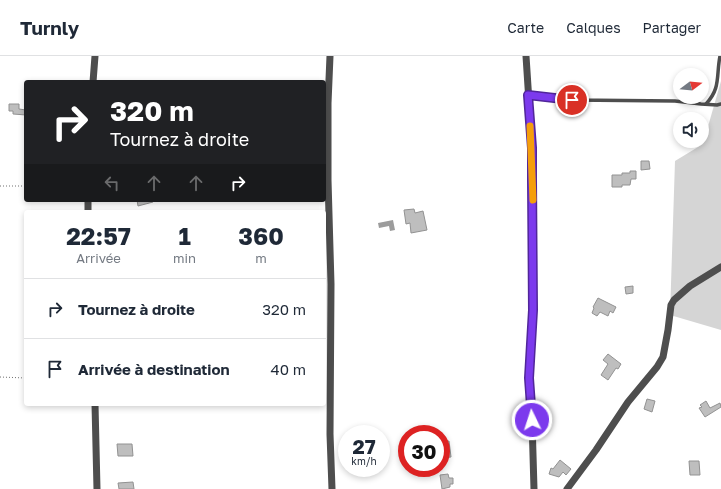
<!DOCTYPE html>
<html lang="fr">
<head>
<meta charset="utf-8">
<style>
	:root { --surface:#fff; --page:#f2f2f3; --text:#1f2937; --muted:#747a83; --line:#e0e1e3 }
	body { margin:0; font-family:"Golos Text",sans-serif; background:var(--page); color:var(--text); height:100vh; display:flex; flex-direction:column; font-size:15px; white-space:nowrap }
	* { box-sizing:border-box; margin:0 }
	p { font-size:13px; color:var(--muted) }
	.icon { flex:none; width:22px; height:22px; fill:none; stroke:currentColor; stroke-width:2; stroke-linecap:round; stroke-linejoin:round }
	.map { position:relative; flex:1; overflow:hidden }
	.drawer { position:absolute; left:24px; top:154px; width:302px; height:196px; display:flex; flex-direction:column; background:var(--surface); border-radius:4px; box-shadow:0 2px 6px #0003 }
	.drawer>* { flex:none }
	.hud { position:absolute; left:24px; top:24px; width:302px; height:122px; border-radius:4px; box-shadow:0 2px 6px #0003; background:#202124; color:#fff; overflow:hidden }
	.needle { width:26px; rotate:74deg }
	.tools { position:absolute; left:673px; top:12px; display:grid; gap:8px }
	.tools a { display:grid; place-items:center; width:36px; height:36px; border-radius:50%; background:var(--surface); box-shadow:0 2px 6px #0003; font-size:20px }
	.speed { position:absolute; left:338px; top:369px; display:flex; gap:8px; font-size:20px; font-weight:700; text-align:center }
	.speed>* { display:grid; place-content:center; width:52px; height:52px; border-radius:50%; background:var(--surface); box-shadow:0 2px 6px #0003; line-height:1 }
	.speed small { font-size:10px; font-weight:400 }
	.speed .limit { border:6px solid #d22; background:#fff; color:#111 }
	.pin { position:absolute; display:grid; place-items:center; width:34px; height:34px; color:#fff; margin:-17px; border:2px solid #fff; border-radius:50%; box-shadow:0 1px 4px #0007 }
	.me { position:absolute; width:44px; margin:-22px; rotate:356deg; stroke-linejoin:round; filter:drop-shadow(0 0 3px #0008) }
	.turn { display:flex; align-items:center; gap:14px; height:84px; padding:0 20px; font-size:18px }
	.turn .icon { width:52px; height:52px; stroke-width:2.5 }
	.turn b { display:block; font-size:28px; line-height:34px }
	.lanes { display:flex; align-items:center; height:38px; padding:0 20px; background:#0003; justify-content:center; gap:20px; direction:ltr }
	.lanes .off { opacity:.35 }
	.eta { display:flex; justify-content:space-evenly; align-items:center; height:68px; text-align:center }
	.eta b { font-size:24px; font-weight:700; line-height:28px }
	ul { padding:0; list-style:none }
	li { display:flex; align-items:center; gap:12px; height:60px; padding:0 20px; border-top:1px solid var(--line) }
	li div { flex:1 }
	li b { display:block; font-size:15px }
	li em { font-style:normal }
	header { display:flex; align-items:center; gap:24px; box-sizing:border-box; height:56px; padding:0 20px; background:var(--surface); border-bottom:1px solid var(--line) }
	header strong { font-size:19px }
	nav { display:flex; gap:22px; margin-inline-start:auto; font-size:14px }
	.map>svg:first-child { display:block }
	.green { fill:#d5d5d5 }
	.water { fill:#9c9c9c }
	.building { fill:#bebebe; stroke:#929292 }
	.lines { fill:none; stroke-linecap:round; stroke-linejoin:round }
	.path { stroke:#707070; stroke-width:1; stroke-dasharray:1 2; stroke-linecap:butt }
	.service { stroke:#4e4e4e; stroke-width:3.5 }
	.minor { stroke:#4e4e4e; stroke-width:7 }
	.route-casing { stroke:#51269a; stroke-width:10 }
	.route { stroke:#7c3aed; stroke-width:7 }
	.slow { stroke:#f59e0b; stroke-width:7 }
</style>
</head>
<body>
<header>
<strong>Turnly</strong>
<nav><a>Carte</a><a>Calques</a><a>Partager</a></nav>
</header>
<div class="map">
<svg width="721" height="433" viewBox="0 0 721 433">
	<rect width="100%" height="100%" fill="#fff"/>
	<path class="green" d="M 721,25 L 721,274 L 670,259 L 675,105 L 703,88 Z"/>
	<path class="water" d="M 393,164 L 395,174 L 390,175 L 389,170 L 379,172 L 378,167 Z"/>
	<g class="building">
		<path d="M 9,48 L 19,48 L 19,53 L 26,54 L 26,59 L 13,58 L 13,55 L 9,55 Z"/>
		<path d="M 641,105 L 649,105 L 650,113 L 641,114 Z"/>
		<path d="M 630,115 L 636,115 L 636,123 L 631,123 L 630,129 L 622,129 L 622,131 L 612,131 L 612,119 L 622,119 L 622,117 L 630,117 Z"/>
		<path d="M 137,144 L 153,144 L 153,146 L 138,150 Z"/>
		<path d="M 414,153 L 415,157 L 423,155 L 427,174 L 411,177 L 410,167 L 406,168 L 404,154 Z"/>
		<path d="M 633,230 L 633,237 L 626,238 L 625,231 Z"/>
		<path d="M 598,242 L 616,251 L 613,257 L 610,255 L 608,260 L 600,256 L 597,260 L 592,257 L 594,252 L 593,251 Z"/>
		<path d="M 608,298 L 621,308 L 618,313 L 616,312 L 608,324 L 601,319 L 608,308 L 603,304 Z"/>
		<path d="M 647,343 L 655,345 L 652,356 L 644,353 Z"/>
		<path d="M 706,345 L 710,352 L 720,347 L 721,351 L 705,361 L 699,352 L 702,351 L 700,349 Z"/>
		<path d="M 449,385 L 451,401 L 441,402 L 441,386 Z"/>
		<path d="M 117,388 L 132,388 L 133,400 L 118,400 Z"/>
		<path d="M 560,404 L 571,413 L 566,419 L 563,416 L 559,421 L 549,418 L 551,412 L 553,413 Z"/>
		<path d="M 689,405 L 699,405 L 700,419 L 690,419 Z"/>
		<path d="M 448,418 L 449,422 L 453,422 L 453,428 L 450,428 L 450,431 L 442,433 L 440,419 Z"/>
		<path d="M 133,426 L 134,433 L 119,433 L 118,427 Z"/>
	</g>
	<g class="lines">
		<g class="path">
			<path d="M 0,130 L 26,130"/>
			<path d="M 0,321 L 26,322"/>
		</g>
		<g class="service">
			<path d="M 528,39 L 572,44 L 675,45 L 701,48 L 717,49 L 721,48"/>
			<path d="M 706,48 C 721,32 716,20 720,0"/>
		</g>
		<g class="minor">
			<path d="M 330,0 L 328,47 L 328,124 L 331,228 L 330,378 L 332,433"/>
			<path d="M 526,0 L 532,92 L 533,254 L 529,322 L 532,364 L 534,433"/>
			<path d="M 93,26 L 95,0"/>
			<path d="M 88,156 L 88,144"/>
			<path d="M 95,348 L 97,433"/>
			<path d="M 567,433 L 596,394 L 628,346 L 657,311 L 663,301 L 668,274 L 671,249 L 674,244 L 690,230 L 721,211"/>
		</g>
	</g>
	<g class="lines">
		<defs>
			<path id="route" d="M 532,364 L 529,322 L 533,254 L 532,123 L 532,92 L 528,39 L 572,44"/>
		</defs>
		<use href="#route" class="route-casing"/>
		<use href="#route" class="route"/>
		<path class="slow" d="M 530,70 L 533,144"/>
	</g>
</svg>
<div class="tools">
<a><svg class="needle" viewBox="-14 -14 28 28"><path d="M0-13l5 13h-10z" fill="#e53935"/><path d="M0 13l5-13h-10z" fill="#747a83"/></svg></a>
<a><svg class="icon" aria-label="sound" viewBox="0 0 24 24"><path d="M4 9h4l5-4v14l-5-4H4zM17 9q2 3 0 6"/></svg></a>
</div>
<div class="speed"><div>27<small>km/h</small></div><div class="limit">30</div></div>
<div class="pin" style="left:572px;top:44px;background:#d93025"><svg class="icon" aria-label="arrive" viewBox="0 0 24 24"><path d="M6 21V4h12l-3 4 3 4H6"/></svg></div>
<svg class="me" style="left:532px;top:364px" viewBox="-20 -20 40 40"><circle r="17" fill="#7c3aed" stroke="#fff" stroke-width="3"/><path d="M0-11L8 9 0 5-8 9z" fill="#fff"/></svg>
<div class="hud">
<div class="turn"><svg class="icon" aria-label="right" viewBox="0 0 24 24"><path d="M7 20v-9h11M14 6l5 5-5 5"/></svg><div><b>320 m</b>Tournez à droite</div></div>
<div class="lanes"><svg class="icon off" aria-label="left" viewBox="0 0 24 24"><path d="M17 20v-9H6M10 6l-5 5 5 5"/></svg><svg class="icon off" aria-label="ahead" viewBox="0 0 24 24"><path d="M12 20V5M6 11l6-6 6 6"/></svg><svg class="icon off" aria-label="ahead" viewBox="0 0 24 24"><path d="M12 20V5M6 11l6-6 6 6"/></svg><svg class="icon" aria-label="right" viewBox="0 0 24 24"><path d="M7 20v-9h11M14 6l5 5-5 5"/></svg></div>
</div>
<section class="drawer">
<div class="eta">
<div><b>22:57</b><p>Arrivée</p></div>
<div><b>1</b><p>min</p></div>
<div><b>360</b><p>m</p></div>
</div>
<ul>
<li><svg class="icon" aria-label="right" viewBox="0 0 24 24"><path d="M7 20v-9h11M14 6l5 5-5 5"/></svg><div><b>Tournez à droite</b></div><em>320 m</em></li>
<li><svg class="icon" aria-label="arrive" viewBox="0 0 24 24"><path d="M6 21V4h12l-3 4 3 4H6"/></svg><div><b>Arrivée à destination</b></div><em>40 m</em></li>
</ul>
</section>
</div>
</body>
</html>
